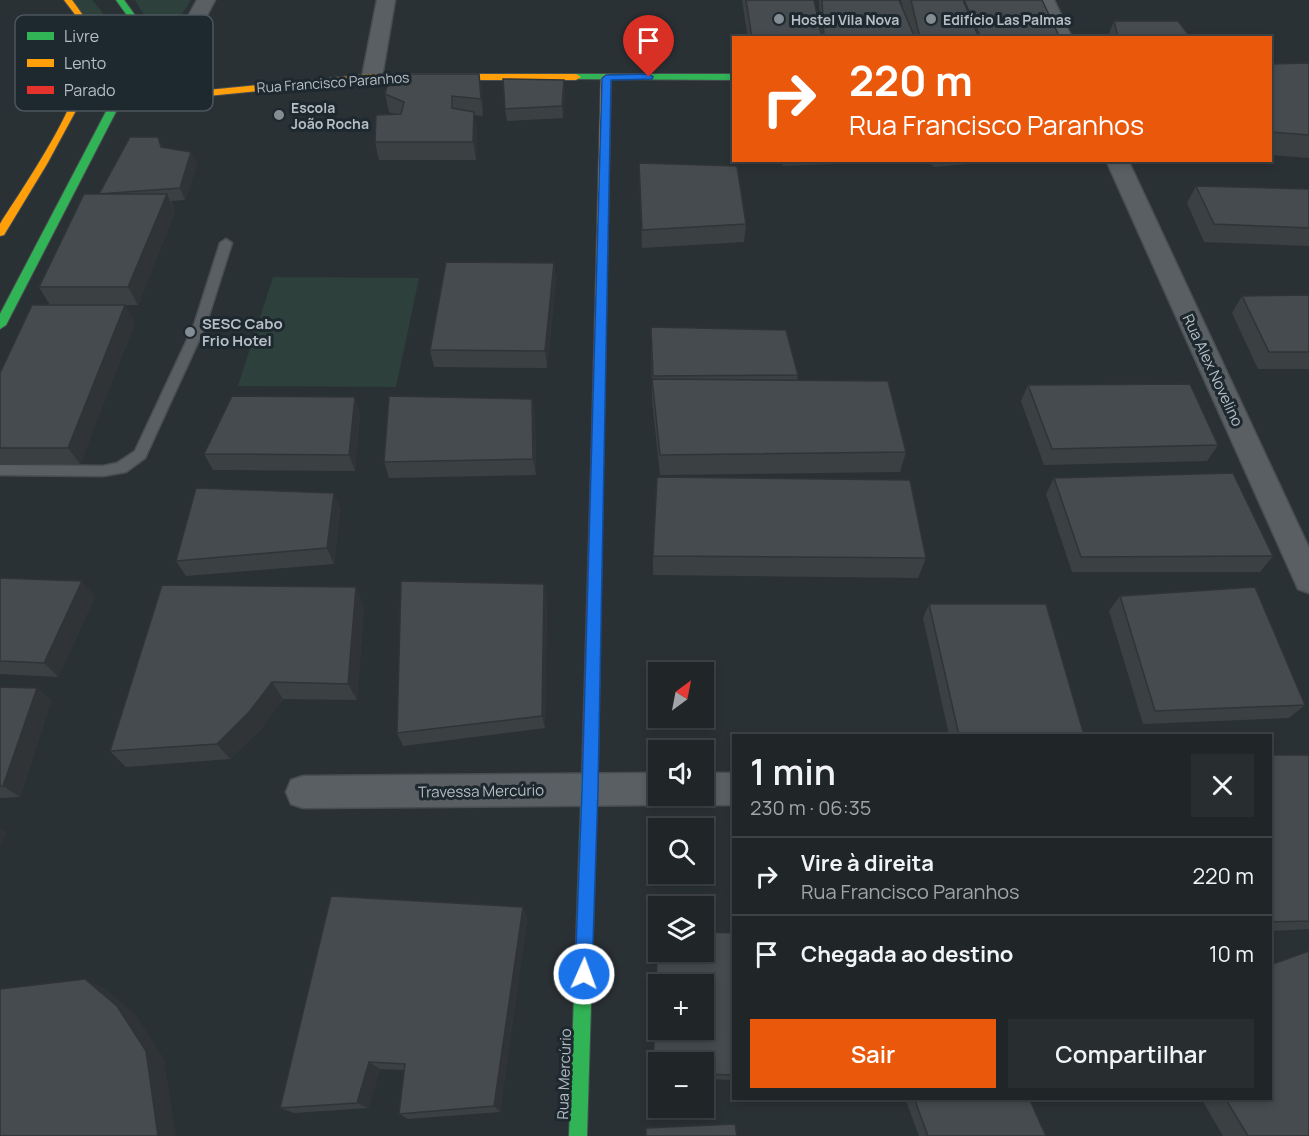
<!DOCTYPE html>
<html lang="pt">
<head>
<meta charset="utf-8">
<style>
	:root { --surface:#202528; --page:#282d30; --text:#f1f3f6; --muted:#a2a5a8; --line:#3d4245; --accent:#ea580c }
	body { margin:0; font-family:Manrope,sans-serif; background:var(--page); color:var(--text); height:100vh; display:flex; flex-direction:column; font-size:22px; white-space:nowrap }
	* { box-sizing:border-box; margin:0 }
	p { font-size:20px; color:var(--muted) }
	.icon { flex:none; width:33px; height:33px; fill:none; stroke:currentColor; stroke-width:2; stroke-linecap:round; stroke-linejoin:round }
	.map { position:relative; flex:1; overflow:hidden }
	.side { position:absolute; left:732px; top:734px; width:540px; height:366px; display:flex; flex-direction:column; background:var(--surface); border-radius:0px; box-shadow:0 3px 9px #0003,0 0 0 2px var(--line) }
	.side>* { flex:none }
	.hud { position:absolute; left:732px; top:36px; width:540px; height:126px; border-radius:0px; box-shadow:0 3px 9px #0003,0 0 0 2px var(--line); background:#ea580c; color:#fff; overflow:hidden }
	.needle { width:39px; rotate:32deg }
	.buttons { position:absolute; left:648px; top:662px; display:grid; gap:12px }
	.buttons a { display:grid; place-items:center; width:66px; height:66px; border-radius:0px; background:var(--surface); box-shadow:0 3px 9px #0003,0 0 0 2px var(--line); font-size:30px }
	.pin { position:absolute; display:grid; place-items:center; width:51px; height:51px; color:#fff; margin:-62px -26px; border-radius:50% 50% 50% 0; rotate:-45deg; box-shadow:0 0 6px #0007 }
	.pin .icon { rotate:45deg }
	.me { position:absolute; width:66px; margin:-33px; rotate:2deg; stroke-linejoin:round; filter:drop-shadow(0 0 4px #0008) }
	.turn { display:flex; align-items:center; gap:21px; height:126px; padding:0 18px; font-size:27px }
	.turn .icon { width:78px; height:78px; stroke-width:2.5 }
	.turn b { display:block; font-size:42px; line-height:51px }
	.round { display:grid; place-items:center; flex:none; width:63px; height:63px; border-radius:0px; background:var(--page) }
	.overview { display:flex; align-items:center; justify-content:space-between; height:102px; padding:0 18px }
	h1 { font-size:36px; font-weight:600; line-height:45px }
	.cta { display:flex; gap:12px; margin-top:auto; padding:12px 18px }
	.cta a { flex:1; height:69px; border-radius:0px; background:var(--accent); color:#fff; font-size:24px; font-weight:600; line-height:69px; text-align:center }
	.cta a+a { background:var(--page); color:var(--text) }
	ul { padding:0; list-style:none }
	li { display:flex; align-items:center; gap:18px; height:78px; padding:0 18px; border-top:2px solid var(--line) }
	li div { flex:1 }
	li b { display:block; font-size:22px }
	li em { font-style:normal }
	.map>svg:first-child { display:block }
	.green { fill:#2d403c }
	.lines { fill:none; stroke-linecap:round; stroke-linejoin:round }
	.lane-casing { stroke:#484d50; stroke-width:3 }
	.street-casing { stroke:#484d50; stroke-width:3 }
	.fast-casing { stroke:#484d50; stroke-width:2 }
	.slow-casing { stroke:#484d50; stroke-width:2 }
	.jam-casing { stroke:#484d50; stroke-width:2 }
	.lane { fill:#5a5f63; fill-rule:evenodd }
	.street { fill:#5a5f63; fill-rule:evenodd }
	.fast { fill:#30b455; fill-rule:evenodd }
	.slow { fill:#ff9f0a; fill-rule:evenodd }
	.jam { fill:#e5322d; fill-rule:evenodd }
	.wall { fill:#3b4043 }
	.shaded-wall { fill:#303437 }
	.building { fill:#454b4e; stroke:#303437; stroke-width:1.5; fill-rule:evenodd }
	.route { fill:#1a73e8; stroke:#114b97; stroke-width:1.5 }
	.poi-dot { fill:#848d93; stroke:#1e282f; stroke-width:2 }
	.labels { text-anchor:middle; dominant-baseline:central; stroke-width:6; stroke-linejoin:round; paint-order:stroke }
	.far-poi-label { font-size:14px; font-weight:bold; fill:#b5bec5; stroke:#1e282f; text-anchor:start }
	.far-street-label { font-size:14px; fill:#b5bec5; stroke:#1e282f }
	.poi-label { font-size:15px; font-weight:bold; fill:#b5bec5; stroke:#1e282f; text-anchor:start }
	.street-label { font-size:15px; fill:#b5bec5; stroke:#1e282f }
	.key { fill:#1e282f; stroke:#4b555c; stroke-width:1.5 }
	.key-label { font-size:16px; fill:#b5bec5 }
</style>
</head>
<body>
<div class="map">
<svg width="1309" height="1136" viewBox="0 0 1309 1136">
	<rect width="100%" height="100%" fill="#2a3135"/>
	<g class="green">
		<path d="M 72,0 L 92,0 L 103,13 L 113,44 L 105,73 L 92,81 Z"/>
		<path d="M 135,0 L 191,0 L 151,62 L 144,47 L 144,15 Z"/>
		<path d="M 273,277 L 419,278 L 396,387 L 238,386 Z"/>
	</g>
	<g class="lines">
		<defs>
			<path id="lane" d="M 226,239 L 232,243 L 206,325 L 145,458 L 126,472 L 103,476 L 0,475 L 0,465 L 103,466 L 117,463 L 135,451 L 194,325 L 220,243 Z"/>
			<g id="street">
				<path d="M 197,0 L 215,0 L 164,98 L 161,102 L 154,104 L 147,102 L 144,98 Z"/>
				<path d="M 377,0 L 395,0 L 382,77 L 379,81 L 365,81 L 362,77 Z"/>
				<path d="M 1036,0 L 1054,0 L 1072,38 L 1052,38 Z"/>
				<path d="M 1106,160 L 1128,160 L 1309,548 L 1309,593 L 1298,589 L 1294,580 Z"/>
				<path d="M 658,773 L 658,795 L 673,795 L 670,801 L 658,805 L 303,808 L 291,804 L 286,792 L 291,780 L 303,776 Z"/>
				<path d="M 704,773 L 734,773 L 734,805 L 704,805 L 692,801 L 689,795 L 704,795 Z"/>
			</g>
			<g id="fast">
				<path d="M 116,0 L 124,0 L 137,18 L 138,41 L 121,102 L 6,325 L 0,329 L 0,314 L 111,102 L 130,41 L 129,18 Z"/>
				<path d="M 576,74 L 734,74 L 734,80 L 573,79 L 571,77 Z"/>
				<path d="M 590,764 L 595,766 L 598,771 L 587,1136 L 569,1136 L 582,771 L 585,766 Z"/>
			</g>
			<g id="slow">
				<path d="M 64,0 L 72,0 C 103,41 100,53 81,99 L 116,99 L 372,74 L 576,74 L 581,77 L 576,80 L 372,80 L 116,105 L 79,105 L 47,164 L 4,235 L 0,236 L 0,224 C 27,181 95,86 86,35 C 83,22 71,10 64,0 Z"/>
				<path d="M 606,74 L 611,77 L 604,428 L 598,433 L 592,428 L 601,77 Z"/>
			</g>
			<path id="jam" d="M 598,423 L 604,428 L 598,771 L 595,776 L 590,778 L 585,776 L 582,771 L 592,428 Z"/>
		</defs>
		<use href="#lane" class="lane-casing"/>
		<use href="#street" class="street-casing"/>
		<use href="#fast" class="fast-casing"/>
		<use href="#slow" class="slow-casing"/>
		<use href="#jam" class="jam-casing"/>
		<use href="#lane" class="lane"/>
		<use href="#street" class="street"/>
		<use href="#fast" class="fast"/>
		<use href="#slow" class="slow"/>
		<use href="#jam" class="jam"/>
	</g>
	<g class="wall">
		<path d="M 742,0 L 814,0 L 820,26 L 819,0 L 899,0 L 904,11 L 901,0 L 1042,0 L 1060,38 L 748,38 Z"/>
		<path d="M 1114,21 L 1191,38 L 1110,38 L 1109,33 Z"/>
		<path d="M 1309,63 L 1309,158 L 1270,155 L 1270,64 Z"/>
		<path d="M 479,74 L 482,92 L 483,116 L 474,115 L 477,130 L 476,160 L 379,160 L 375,142 L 394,114 L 389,112 L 385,94 Z"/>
		<path d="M 564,80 L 565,92 L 563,118 L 507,121 L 505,109 Z"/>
		<path d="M 158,137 L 162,147 L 197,164 L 185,200 L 171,201 L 175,212 L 138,305 L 50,305 L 39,287 L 99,194 Z"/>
		<path d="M 782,160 L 886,160 L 885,162 L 783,166 Z"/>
		<path d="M 926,160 L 992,160 L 991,162 L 934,167 Z"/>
		<path d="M 639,163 L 746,224 L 744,242 L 642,248 Z"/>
		<path d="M 1196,186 L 1309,189 L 1309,246 L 1204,242 L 1187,203 Z"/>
		<path d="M 554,263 L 556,280 L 547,368 L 434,367 L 430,350 Z"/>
		<path d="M 1309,295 L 1309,369 L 1258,369 L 1232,313 L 1242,296 Z"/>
		<path d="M 135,322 L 80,464 L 0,465 L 0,373 Z"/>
		<path d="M 651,327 L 798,375 L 797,380 L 906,452 L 900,472 L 660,475 L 652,400 Z"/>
		<path d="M 1028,385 L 1218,445 L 1207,461 L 1044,465 L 1021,401 Z"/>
		<path d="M 532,399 L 535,416 L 536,475 L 389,478 L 384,462 Z"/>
		<path d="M 360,414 L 355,471 L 213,470 L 204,454 Z"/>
		<path d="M 1054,478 L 1273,556 L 1260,572 L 1072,572 L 1046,494 Z"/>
		<path d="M 340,508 L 334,564 L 186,576 L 176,561 Z"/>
		<path d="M 653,556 L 926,558 L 918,578 L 653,575 Z"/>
		<path d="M 0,578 L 95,596 L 58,677 L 0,674 Z"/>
		<path d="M 1120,596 L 1305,705 L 1289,718 L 1143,724 L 1109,611 Z"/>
		<path d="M 547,599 L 545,728 L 403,746 L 397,733 Z"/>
		<path d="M 929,604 L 1084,735 L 949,735 L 923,618 Z"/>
		<path d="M 364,606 L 357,700 L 283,699 L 262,728 L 230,759 L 126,767 L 110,751 Z"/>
		<path d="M 0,687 L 37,688 L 51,701 L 20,797 L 0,798 Z"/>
		<path d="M 1270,755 L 1309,755 L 1309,929 L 1270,931 Z"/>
		<path d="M 523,907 L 527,919 L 500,1112 L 408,1119 L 399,1114 L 405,1070 L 380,1069 L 368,1108 L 294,1113 L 280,1108 Z"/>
		<path d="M 658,930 L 734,933 L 734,1080 L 704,1079 L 704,1062 L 658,1062 L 658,1077 L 653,1077 Z"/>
		<path d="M 905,1098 L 1029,1098 L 1046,1136 L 919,1136 Z"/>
		<path d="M 1201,1098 L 1270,1098 L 1309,1136 L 1223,1136 Z"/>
	</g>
	<g class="shaded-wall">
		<path d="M 479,74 L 482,92 L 483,116 L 481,99 Z"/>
		<path d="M 564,80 L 565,92 L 563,118 L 562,106 Z"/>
		<path d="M 474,112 L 477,130 L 476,160 L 473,142 Z"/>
		<path d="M 191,152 L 197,164 L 185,200 L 180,188 Z"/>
		<path d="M 167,194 L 175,212 L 138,305 L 128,287 Z"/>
		<path d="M 554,263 L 556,280 L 547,368 L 545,351 Z"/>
		<path d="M 125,305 L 135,322 L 80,464 L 68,448 Z"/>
		<path d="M 355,397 L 360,414 L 355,471 L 349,455 Z"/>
		<path d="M 532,399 L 535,416 L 536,475 L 533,459 Z"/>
		<path d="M 334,493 L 340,508 L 334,564 L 327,548 Z"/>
		<path d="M 82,581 L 95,596 L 58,677 L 44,663 Z"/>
		<path d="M 544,584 L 547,599 L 545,728 L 542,716 Z"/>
		<path d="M 356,587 L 364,606 L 357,700 L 348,684 Z"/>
		<path d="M 272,682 L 283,699 L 262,728 L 230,759 L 217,744 Z"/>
		<path d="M 37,688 L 51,701 L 20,797 L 3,786 Z"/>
		<path d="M 0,828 L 7,833 L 0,845 Z"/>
		<path d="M 523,907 L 527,919 L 500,1112 L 494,1106 Z"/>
		<path d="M 85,979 L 105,989 L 136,1015 L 164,1059 L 176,1136 L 158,1136 Z"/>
		<path d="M 369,1062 L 380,1069 L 368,1108 L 357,1103 Z"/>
	</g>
	<g class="building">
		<path d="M 746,0 L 814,0 L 822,38 L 752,38 Z"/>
		<path d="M 822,0 L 899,0 L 915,38 L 824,38 Z"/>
		<path d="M 911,0 L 963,0 L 979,38 L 920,38 Z"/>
		<path d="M 964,0 L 1042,0 L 1060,38 L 981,38 Z"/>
		<path d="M 1114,21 L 1178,21 L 1191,38 L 1118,38 Z"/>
		<path d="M 1309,63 L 1309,135 L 1270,132 L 1270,64 Z"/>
		<path d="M 390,74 L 479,74 L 481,99 L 452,96 L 452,108 L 474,112 L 473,142 L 375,142 L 376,115 L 401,114 L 404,102 L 385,94 Z"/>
		<path d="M 503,79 L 564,80 L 562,106 L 505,109 Z"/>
		<path d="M 130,137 L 158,137 L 161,147 L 191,152 L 180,188 L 99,194 Z"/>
		<path d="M 639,163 L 737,166 L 746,224 L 642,230 Z"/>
		<path d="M 1196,186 L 1309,189 L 1309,228 L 1214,224 Z"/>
		<path d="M 84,194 L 167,194 L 128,287 L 39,287 Z"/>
		<path d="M 446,262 L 554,263 L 545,351 L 430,350 Z"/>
		<path d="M 1309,295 L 1309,352 L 1269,352 L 1242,296 Z"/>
		<path d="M 32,305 L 125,305 L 68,448 L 0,448 L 0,373 Z"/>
		<path d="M 651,327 L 786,330 L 798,375 L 653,376 Z"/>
		<path d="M 652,379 L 888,381 L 906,452 L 660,455 Z"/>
		<path d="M 1190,384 L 1218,445 L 1052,449 L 1028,385 Z"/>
		<path d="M 232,396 L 355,397 L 349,455 L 204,454 Z"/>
		<path d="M 389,396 L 532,399 L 533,459 L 384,462 Z"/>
		<path d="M 1233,473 L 1273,556 L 1081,557 L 1054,478 Z"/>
		<path d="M 657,477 L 910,480 L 926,558 L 653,556 Z"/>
		<path d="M 196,488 L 334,493 L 327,548 L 176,561 Z"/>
		<path d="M 0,578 L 82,581 L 44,663 L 0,661 Z"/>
		<path d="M 401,581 L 544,584 L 542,716 L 397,733 Z"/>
		<path d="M 162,585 L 356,587 L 348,684 L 272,682 L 250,711 L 217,744 L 110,751 Z"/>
		<path d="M 1255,587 L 1305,705 L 1155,711 L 1120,596 Z"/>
		<path d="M 929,604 L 1046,604 L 1084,735 L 959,735 Z"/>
		<path d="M 0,687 L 37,688 L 3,786 L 0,786 Z"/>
		<path d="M 1270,755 L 1309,755 L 1309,921 L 1270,922 Z"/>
		<path d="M 331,896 L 523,907 L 494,1106 L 399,1114 L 405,1064 L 369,1062 L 357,1103 L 280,1108 Z"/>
		<path d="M 658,930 L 658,951 L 704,951 L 704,932 L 734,933 L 734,1075 L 704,1074 L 704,1062 L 658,1062 L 658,1072 L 653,1072 ZM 658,984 L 704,984 L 704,1029 L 658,1029 Z"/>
		<path d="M 1309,951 L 1309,1136 L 1248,1136 L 1225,1098 L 1270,1098 L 1270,965 Z"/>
		<path d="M 85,979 L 117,1006 L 146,1051 L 158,1136 L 0,1136 L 0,989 Z"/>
		<path d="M 914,1098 L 1029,1098 L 1046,1136 L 928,1136 Z"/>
		<path d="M 735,1124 L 737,1136 L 646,1136 L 646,1128 Z"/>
	</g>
	<path class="route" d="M 649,74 L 653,77 L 652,79 L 611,80 L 598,790 L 592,974 L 590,981 L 584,983 L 578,981 L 575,974 L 582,790 L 602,78 L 606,75 Z"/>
	<g class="poi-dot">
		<circle cx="779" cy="19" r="6"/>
		<circle cx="931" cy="19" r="6"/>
		<circle cx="279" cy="115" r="6"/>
		<circle cx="190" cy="332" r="6"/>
	</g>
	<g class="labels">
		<g class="far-poi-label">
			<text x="791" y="19">Hostel Vila Nova</text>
			<text x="943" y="19">Edifício Las Palmas</text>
			<text x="291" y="107">Escola<tspan x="291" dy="16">João Rocha</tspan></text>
		</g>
		<g class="far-street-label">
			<text transform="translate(333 82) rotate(-4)">Rua Francisco Paranhos</text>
		</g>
		<g class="poi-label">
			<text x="202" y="323">SESC Cabo<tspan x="202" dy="17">Frio Hotel</tspan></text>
		</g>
		<g class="street-label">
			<text transform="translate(1213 370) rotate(65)">Rua Alex Novelino</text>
			<text transform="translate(481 791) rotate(-1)">Travessa Mercúrio</text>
			<text transform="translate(564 1074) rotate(-88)">Rua Mercúrio</text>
		</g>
	</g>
	<rect x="15" y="15" width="198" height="96" rx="9" class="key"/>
	<rect x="27" y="32" width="27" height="8" fill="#30b455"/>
	<rect x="27" y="59" width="27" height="8" fill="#ff9f0a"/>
	<rect x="27" y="86" width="27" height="8" fill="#e5322d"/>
	<g class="key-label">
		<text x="64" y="42">Livre</text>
		<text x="64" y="69">Lento</text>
		<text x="64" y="96">Parado</text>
	</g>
</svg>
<div class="buttons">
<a><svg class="needle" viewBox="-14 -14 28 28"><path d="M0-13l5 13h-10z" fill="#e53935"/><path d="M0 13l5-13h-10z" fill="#a2a5a8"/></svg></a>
<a><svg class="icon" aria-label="sound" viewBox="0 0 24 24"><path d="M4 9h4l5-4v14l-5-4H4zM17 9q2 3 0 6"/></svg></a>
<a><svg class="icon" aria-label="search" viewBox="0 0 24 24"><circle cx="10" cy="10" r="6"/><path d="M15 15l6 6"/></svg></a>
<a><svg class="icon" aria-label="layers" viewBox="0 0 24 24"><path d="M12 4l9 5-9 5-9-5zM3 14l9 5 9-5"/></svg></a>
<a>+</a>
<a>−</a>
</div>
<div class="pin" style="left:649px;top:77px;background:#d93025"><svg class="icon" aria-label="arrive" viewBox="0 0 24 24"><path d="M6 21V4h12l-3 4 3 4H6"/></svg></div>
<svg class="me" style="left:584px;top:974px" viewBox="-20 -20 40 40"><circle r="17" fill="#1a73e8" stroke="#fff" stroke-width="3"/><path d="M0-11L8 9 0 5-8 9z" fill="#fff"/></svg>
<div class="hud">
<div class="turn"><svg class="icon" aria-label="right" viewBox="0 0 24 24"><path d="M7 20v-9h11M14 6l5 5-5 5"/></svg><div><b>220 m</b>Rua Francisco Paranhos</div></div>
</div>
<section class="side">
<div class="overview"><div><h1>1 min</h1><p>230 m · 06:35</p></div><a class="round"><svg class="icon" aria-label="close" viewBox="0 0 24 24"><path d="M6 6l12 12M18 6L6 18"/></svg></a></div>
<ul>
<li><svg class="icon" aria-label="right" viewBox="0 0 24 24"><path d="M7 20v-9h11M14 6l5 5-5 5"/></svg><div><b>Vire à direita</b><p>Rua Francisco Paranhos</p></div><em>220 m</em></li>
<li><svg class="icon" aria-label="arrive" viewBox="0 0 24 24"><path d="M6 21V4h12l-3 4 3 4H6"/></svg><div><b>Chegada ao destino</b></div><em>10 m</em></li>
</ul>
<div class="cta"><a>Sair</a><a>Compartilhar</a></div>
</section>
</div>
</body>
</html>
